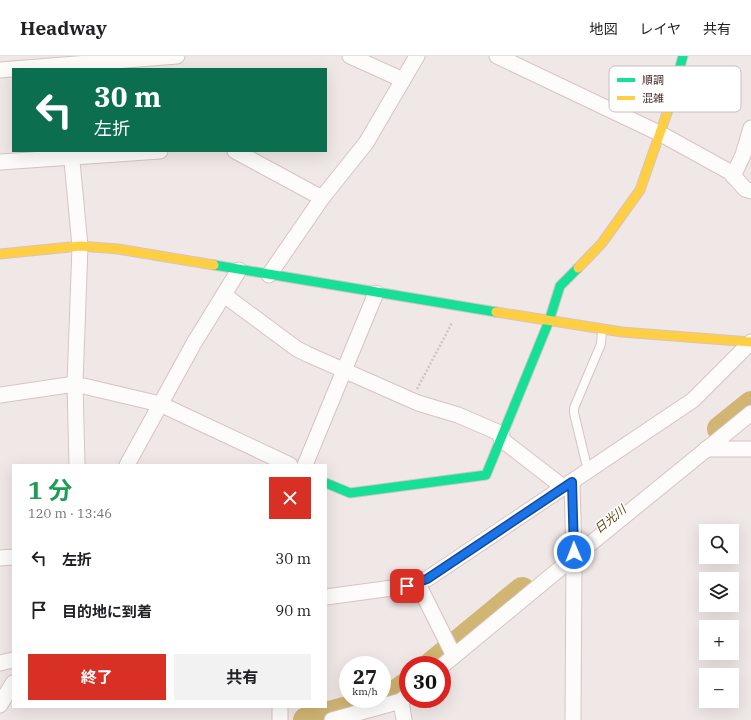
<!DOCTYPE html>
<html lang="ja">
<head>
<meta charset="utf-8">
<style>
	:root { --surface:#fff; --page:#f2f2f2; --text:#202124; --muted:#757577; --line:#e0e0e0; --accent:#d93025 }
	body { margin:0; font-family:"IBM Plex Serif","Noto Sans JP",serif; background:var(--page); color:var(--text); height:100vh; display:flex; flex-direction:column; font-size:15px; white-space:nowrap }
	* { box-sizing:border-box; margin:0 }
	p { font-size:13px; color:var(--muted) }
	.icon { flex:none; width:22px; height:22px; fill:none; stroke:currentColor; stroke-width:2; stroke-linecap:round; stroke-linejoin:round }
	.map { position:relative; flex:1; overflow:hidden }
	.side { position:absolute; left:12px; top:408px; width:315px; height:244px; display:flex; flex-direction:column; background:var(--surface); border-radius:0px; box-shadow:0 4px 16px #0002 }
	.side>* { flex:none }
	.hud { position:absolute; left:12px; top:12px; width:315px; height:84px; border-radius:0px; box-shadow:0 4px 16px #0002; background:#0b6e4f; color:#fff; overflow:hidden }
	.tools { position:absolute; left:699px; top:468px; display:grid; gap:8px }
	.tools a { display:grid; place-items:center; width:40px; height:40px; border-radius:0px; background:var(--surface); box-shadow:0 4px 16px #0002; font-size:20px }
	.speed { position:absolute; left:339px; top:600px; display:flex; gap:8px; font-size:20px; font-weight:700; text-align:center }
	.speed>* { display:grid; place-content:center; width:52px; height:52px; border-radius:50%; background:var(--surface); box-shadow:0 4px 16px #0002; line-height:1 }
	.speed small { font-size:10px; font-weight:400 }
	.speed .limit { border:6px solid #d22; background:#fff; color:#111 }
	.pin { position:absolute; display:grid; place-items:center; width:34px; height:34px; color:#fff; margin:-17px; border-radius:8px; box-shadow:0 2px 6px #0006 }
	.me { position:absolute; width:44px; margin:-22px; rotate:359deg; stroke-linejoin:round; filter:drop-shadow(0 0 3px #0008) }
	.turn { display:flex; align-items:center; gap:14px; height:84px; padding:0 16px; font-size:18px }
	.turn .icon { width:52px; height:52px; stroke-width:2.5 }
	.turn b { display:block; font-size:28px; line-height:34px }
	.round { display:grid; place-items:center; flex:none; width:42px; height:42px; border-radius:0px; background:var(--page) }
	.head { display:flex; align-items:center; justify-content:space-between; height:68px; padding:0 16px }
	h1 { font-size:24px; font-weight:700; line-height:30px; color:#1e9e55 }
	.cta { display:flex; gap:8px; margin-top:auto; padding:8px 16px }
	.cta a { flex:1; height:46px; border-radius:0px; background:var(--accent); color:#fff; font-size:16px; font-weight:700; line-height:46px; text-align:center }
	.cta a+a { background:var(--page); color:var(--text) }
	ul { padding:0; list-style:none }
	li { display:flex; align-items:center; gap:12px; height:52px; padding:0 16px }
	li div { flex:1 }
	li b { display:block; font-size:15px }
	li em { font-style:normal }
	header { display:flex; align-items:center; gap:24px; box-sizing:border-box; height:56px; padding:0 20px; background:var(--surface); border-bottom:1px solid var(--line) }
	header strong { font-size:19px }
	nav { display:flex; gap:22px; margin-inline-start:auto; font-size:14px }
	.map>svg:first-child { display:block }
	.lines { fill:none; stroke-linecap:round; stroke-linejoin:round }
	.river { stroke:#d0b573; stroke-width:26 }
	.lane-casing { stroke:#d6c4c2; stroke-width:10 }
	.street-casing { stroke:#d6c4c2; stroke-width:17 }
	.fast-casing { stroke:#d6c4c2; stroke-width:11 }
	.slow-casing { stroke:#d6c4c2; stroke-width:11 }
	.path { stroke:#cdc6c5; stroke-width:2.5; stroke-dasharray:2 2; stroke-linecap:butt }
	.lane { stroke:#fdfcfb; stroke-width:8 }
	.street { stroke:#fdfcfb; stroke-width:15 }
	.fast { stroke:#16e098; stroke-width:9 }
	.slow { stroke:#ffcf43; stroke-width:9 }
	.route-casing { stroke:#114b97; stroke-width:10 }
	.route { stroke:#1a73e8; stroke-width:7 }
	.labels { text-anchor:middle; dominant-baseline:central; stroke-width:3; stroke-linejoin:round; paint-order:stroke }
	.water-label { font-size:12px; font-style:italic; fill:#584613; stroke:#fff }
	.key { fill:#fff; stroke:#c8bfbe; stroke-width:1 }
	.key-label { font-size:11px; fill:#472b28 }
</style>
</head>
<body>
<header>
<strong>Headway</strong>
<nav><a>地図</a><a>レイヤ</a><a>共有</a></nav>
</header>
<div class="map">
<svg width="751" height="664" viewBox="0 0 751 664">
	<rect width="100%" height="100%" fill="#f0e8e7"/>
	<g class="lines">
		<g class="river">
			<path d="M 720,373 L 751,348"/>
			<path d="M 431,609 L 522,534"/>
			<path d="M 306,664 L 382,644 L 394,638 L 408,628"/>
		</g>
		<defs>
			<path id="lane" d="M 588,415 L 574,357 L 574,352 L 601,288 L 602,273"/>
			<g id="street">
				<path d="M 350,0 L 403,24"/>
				<path d="M 497,0 L 661,78 L 730,116 L 745,133 L 751,135"/>
				<path d="M 0,14 L 177,0"/>
				<path d="M 71,95 L 80,190 L 75,328 L 77,409"/>
				<path d="M 235,95 L 322,142"/>
				<path d="M 0,106 L 160,95"/>
				<path d="M 733,120 L 743,99 L 751,72"/>
				<path d="M 269,219 L 322,142 L 366,87 L 417,0"/>
				<path d="M 224,239 L 297,293 L 307,298 L 418,347 L 458,359 L 502,378"/>
				<path d="M 0,339 L 75,328 L 160,348 L 290,409"/>
				<path d="M 501,383 L 563,431"/>
				<path d="M 706,393 L 751,393"/>
				<path d="M 127,409 L 194,287 L 239,214"/>
				<path d="M 305,409 L 376,237"/>
				<path d="M 572,426 L 574,501 L 573,664"/>
				<path d="M 0,502 L 13,501"/>
				<path d="M 418,528 L 454,600"/>
				<path d="M 326,541 L 407,530 L 427,523 L 693,344 L 751,286"/>
				<path d="M 0,607 L 13,604"/>
				<path d="M 442,610 L 574,501 L 751,357"/>
				<path d="M 401,645 L 404,664"/>
				<path d="M 0,649 L 13,627"/>
				<path d="M 280,651 L 280,664"/>
				<path d="M 332,664 L 401,645 L 408,639"/>
			</g>
			<g id="fast">
				<path d="M 667,57 L 683,0"/>
				<path d="M 214,209 L 496,256"/>
				<path d="M 326,427 L 350,437 L 486,419 L 549,265 L 560,230 L 578,212"/>
			</g>
			<g id="slow">
				<path d="M 0,198 L 80,190 L 118,193 L 214,209"/>
				<path d="M 578,212 L 602,187 L 640,134 L 667,57"/>
				<path d="M 496,256 L 622,276 L 751,286"/>
			</g>
		</defs>
		<use href="#lane" class="lane-casing"/>
		<use href="#street" class="street-casing"/>
		<use href="#fast" class="fast-casing"/>
		<use href="#slow" class="slow-casing"/>
		<path class="path" d="M 417,333 L 452,267"/>
		<use href="#lane" class="lane"/>
		<use href="#street" class="street"/>
		<use href="#fast" class="fast"/>
		<use href="#slow" class="slow"/>
	</g>
	<g class="lines">
		<defs>
			<path id="route" d="M 407,530 L 427,523 L 572,426 L 574,496"/>
		</defs>
		<use href="#route" class="route-casing"/>
		<use href="#route" class="route"/>
	</g>
	<g class="labels">
		<g class="water-label">
			<text transform="translate(610 463) rotate(-39)">日光川</text>
		</g>
	</g>
	<rect x="609" y="10" width="132" height="46" rx="6" class="key"/>
	<rect x="617" y="22" width="18" height="4" fill="#16e098"/>
	<rect x="617" y="40" width="18" height="4" fill="#ffcf43"/>
	<g class="key-label">
		<text x="642" y="28">順調</text>
		<text x="642" y="46">混雑</text>
	</g>
</svg>
<div class="tools">
<a><svg class="icon" aria-label="search" viewBox="0 0 24 24"><circle cx="10" cy="10" r="6"/><path d="M15 15l6 6"/></svg></a>
<a><svg class="icon" aria-label="layers" viewBox="0 0 24 24"><path d="M12 4l9 5-9 5-9-5zM3 14l9 5 9-5"/></svg></a>
<a>+</a>
<a>−</a>
</div>
<div class="speed"><div>27<small>km/h</small></div><div class="limit">30</div></div>
<div class="pin" style="left:407px;top:530px;background:#d93025"><svg class="icon" aria-label="arrive" viewBox="0 0 24 24"><path d="M6 21V4h12l-3 4 3 4H6"/></svg></div>
<svg class="me" style="left:574px;top:496px" viewBox="-20 -20 40 40"><circle r="17" fill="#1a73e8" stroke="#fff" stroke-width="3"/><path d="M0-11L8 9 0 5-8 9z" fill="#fff"/></svg>
<div class="hud">
<div class="turn"><svg class="icon" aria-label="left" viewBox="0 0 24 24"><path d="M17 20v-9H6M10 6l-5 5 5 5"/></svg><div><b>30 m</b>左折</div></div>
</div>
<section class="side">
<div class="head"><div><h1>1 分</h1><p>120 m · 13:46</p></div><a class="round" style="background:#d93025;color:#fff"><svg class="icon" aria-label="close" viewBox="0 0 24 24"><path d="M6 6l12 12M18 6L6 18"/></svg></a></div>
<ul>
<li><svg class="icon" aria-label="left" viewBox="0 0 24 24"><path d="M17 20v-9H6M10 6l-5 5 5 5"/></svg><div><b>左折</b></div><em>30 m</em></li>
<li><svg class="icon" aria-label="arrive" viewBox="0 0 24 24"><path d="M6 21V4h12l-3 4 3 4H6"/></svg><div><b>目的地に到着</b></div><em>90 m</em></li>
</ul>
<div class="cta"><a>終了</a><a>共有</a></div>
</section>
</div>
</body>
</html>
